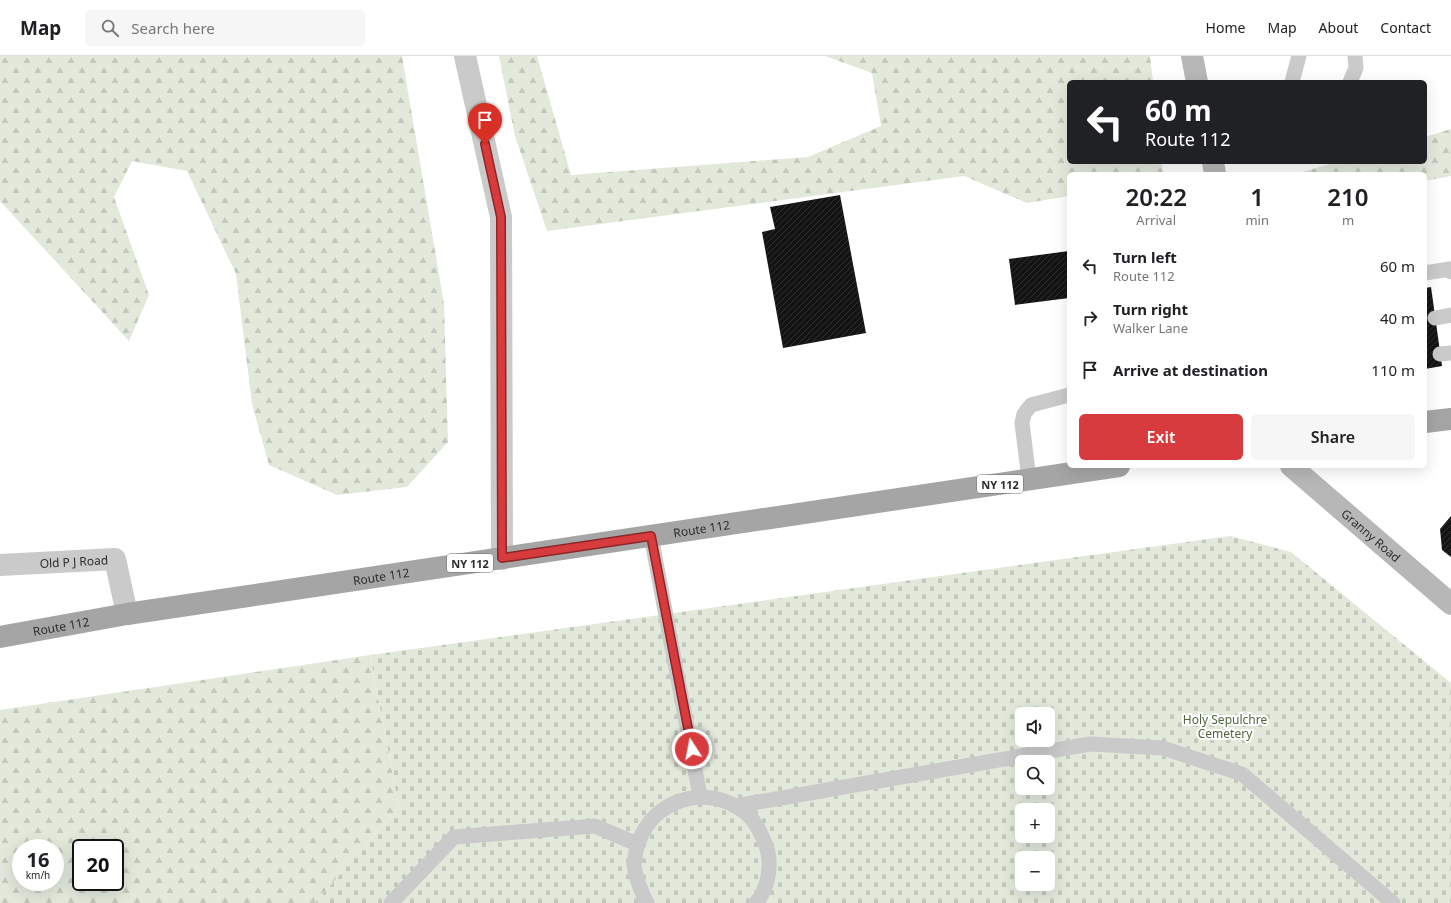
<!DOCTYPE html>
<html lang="en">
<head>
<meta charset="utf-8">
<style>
	:root { --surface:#fff; --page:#f6f6f6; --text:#202124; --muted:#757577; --line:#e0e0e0; --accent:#d83b3d }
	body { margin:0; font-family:"Noto Sans",sans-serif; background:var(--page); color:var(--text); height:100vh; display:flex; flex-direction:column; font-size:15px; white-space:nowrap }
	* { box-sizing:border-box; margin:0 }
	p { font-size:13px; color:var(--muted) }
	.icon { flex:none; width:22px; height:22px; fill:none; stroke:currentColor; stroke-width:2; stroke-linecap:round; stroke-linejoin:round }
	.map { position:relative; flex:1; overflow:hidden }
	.drawer { position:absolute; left:1067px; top:116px; width:360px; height:296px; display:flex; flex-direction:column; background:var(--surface); border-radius:6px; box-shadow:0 4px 16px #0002 }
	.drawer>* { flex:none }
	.top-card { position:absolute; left:1067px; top:24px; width:360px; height:84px; border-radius:6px; box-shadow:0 4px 16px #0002; background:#202124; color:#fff; overflow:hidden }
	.fabs { position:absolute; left:1015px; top:651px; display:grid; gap:8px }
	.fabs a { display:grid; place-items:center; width:40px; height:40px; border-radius:6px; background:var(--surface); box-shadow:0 4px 16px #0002; font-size:20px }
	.speed { position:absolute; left:12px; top:783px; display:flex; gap:8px; font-size:20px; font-weight:700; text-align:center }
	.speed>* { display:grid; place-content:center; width:52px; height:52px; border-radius:50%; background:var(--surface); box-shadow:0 4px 16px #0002; line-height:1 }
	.speed small { font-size:10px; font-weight:400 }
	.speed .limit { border:2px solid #111; border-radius:6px; background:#fff; color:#111 }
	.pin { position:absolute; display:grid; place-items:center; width:34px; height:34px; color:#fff; margin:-41px -17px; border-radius:50% 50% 50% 0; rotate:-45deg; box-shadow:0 0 4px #0007 }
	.pin .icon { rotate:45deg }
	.me { position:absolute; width:44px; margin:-22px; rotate:349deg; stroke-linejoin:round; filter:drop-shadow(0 0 3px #0008) }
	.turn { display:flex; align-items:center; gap:14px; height:84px; padding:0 12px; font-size:18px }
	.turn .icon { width:52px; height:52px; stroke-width:2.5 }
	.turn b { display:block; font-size:28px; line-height:34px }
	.eta { display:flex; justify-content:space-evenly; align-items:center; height:68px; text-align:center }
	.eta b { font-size:24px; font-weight:600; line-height:28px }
	.action { display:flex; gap:8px; margin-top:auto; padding:8px 12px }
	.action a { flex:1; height:46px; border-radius:6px; background:var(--accent); color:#fff; font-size:16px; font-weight:600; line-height:46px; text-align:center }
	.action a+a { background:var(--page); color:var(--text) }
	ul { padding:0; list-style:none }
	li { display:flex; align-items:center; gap:12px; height:52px; padding:0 12px }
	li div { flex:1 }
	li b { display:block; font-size:15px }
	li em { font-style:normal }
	header { display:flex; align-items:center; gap:24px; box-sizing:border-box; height:56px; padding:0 20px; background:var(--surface); border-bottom:1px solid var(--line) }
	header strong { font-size:19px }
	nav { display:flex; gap:22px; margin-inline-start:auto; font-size:14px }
	.search { width:280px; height:36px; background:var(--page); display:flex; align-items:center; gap:10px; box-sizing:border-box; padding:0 14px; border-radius:6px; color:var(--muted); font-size:15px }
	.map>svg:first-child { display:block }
	.forest { fill:url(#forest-firs); fill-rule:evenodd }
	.cemetery { fill:url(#cemetery-stones); fill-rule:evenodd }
	.building { fill:url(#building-hatch) }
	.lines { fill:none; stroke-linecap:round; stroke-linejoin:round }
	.lane { stroke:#cacaca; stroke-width:15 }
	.street { stroke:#cacaca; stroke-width:22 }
	.secondary { stroke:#b7b7b7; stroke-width:22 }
	.primary { stroke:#a5a5a5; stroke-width:22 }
	.route-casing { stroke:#8c2628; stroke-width:10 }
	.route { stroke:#d83b3d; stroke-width:7 }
	.labels { text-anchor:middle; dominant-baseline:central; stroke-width:4; stroke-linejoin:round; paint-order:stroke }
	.shield { fill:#fff; stroke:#6c6c6c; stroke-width:1 }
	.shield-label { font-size:11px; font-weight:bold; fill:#2d2d2d }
	.street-label { font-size:12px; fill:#2d2d2d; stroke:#fff }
	.park-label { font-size:12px; fill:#4e653e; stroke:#fff }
</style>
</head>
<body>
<header>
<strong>Map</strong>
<div class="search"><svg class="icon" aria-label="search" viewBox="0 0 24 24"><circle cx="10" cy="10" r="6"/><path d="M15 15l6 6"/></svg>Search here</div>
<nav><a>Home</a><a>Map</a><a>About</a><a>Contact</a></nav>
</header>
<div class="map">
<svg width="1451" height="847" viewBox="0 0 1451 847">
	<defs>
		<pattern id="forest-firs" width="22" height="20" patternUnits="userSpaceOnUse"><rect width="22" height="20" fill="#e2e9db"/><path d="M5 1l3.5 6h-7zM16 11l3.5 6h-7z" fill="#c2c8bc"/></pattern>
		<pattern id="cemetery-stones" width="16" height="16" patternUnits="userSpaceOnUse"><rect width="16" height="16" fill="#e2e9db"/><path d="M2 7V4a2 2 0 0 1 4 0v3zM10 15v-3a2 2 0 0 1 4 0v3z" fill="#c2c8bc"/></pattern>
		<pattern id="building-hatch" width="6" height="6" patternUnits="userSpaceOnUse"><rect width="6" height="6" fill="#141414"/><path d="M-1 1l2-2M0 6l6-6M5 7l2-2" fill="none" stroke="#2e2e2e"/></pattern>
	</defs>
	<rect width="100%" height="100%" fill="#fff"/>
	<g class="forest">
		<path d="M 0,0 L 402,0 L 444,248 L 448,386 L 407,431 L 337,439 L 269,409 L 252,348 L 236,218 L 187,115 L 132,105 L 114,141 L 149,239 L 129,285 L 0,145 Z"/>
		<path d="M 499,0 L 537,0 L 571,119 L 808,101 L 881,70 L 872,17 L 825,0 L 1150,0 L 1153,26 L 1069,26 L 1069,106 L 1162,106 L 1163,118 L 1069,118 L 1069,140 L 1027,147 L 964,120 L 547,175 L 515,80 Z"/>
		<path d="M 1451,73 L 1451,120 L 1425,125 L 1425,118 L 1295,118 L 1337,106 L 1425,106 L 1425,81 Z"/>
		<path d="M 370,599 L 399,751 L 315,847 L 0,847 L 0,654 ZM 21,792 L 55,792 L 55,826 L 21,826 ZM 81,792 L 115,792 L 115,826 L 81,826 Z"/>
	</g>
	<path class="cemetery" d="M 1230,480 L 1291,496 L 1451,627 L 1451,847 L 315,847 L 399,751 L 370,599 ZM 1022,658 L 1048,658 L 1048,684 L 1022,684 ZM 1022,706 L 1048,706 L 1048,732 L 1022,732 ZM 1022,754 L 1048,754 L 1048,780 L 1022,780 ZM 1022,802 L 1048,802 L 1048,828 L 1022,828 Z"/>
	<g class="building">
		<path d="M 840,139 L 866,277 L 783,292 L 762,176 L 775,173 L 770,151 Z"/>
		<path d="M 1069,195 L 1069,242 L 1015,249 L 1009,203 Z"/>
		<path d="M 1431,231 L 1442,310 L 1425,313 L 1425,232 Z"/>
		<path d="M 1451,460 L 1451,501 L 1442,494 L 1440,473 Z"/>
	</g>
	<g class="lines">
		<g class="lane">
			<path d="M 1292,26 L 1299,0"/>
			<path d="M 1350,26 L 1356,12 L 1355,0"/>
			<path d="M 1425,217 L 1450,213 L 1451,216"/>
			<path d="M 1435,262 L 1451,259"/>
			<path d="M 1440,298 L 1451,297"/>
			<path d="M 1029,423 L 1022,367 L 1024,358 L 1031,349 L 1069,339"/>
			<path d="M 651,480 L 700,740"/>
			<path d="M 735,750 L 1090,688 L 1163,692 L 1242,718 L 1393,847"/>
			<path d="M 391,847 L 454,781 L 595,770 L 637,788"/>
			<path d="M 647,847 C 641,835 636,824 634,810 C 634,799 638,787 642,778 C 661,740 710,730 743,755 C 754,762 760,775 765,787 C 773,806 769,831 756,847"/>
		</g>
		<g class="street">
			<path d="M 465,0 L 501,161 L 502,503"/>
			<path id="s1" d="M 0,509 L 115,503 L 127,558"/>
		</g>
		<g class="secondary">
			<path d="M 1192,0 L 1197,26"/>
			<path d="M 1213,106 L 1215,118"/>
			<path id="s2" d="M 1291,410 L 1451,548"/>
		</g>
		<g class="primary">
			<path d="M 1425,366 L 1451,363"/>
			<path id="s3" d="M 0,581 L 127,558 L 1119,410"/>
		</g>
	</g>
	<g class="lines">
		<defs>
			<path id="route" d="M 485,88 L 501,161 L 502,502 L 651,480 L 692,693"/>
		</defs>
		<use href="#route" class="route-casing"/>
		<use href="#route" class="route"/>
	</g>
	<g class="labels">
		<g class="shield">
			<rect x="977" y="419" width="46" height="18" rx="3"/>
			<rect x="447" y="498" width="46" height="18" rx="3"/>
		</g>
		<g class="shield-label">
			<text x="1000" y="428">NY 112</text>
			<text x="470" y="507">NY 112</text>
		</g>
		<g class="street-label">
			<text stroke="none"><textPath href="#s3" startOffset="710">Route 112</textPath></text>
			<text stroke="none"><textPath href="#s2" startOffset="106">Granny Road</textPath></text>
			<text stroke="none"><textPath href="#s1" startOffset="74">Old P J Road</textPath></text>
			<text stroke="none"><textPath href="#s3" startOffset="386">Route 112</textPath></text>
			<text stroke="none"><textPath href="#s3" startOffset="62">Route 112</textPath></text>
		</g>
		<g class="park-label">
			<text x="1225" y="663">Holy Sepulchre<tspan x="1225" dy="14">Cemetery</tspan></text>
		</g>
	</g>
</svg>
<div class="fabs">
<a><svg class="icon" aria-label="sound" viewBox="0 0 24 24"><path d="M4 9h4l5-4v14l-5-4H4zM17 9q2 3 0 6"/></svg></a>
<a><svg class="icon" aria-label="search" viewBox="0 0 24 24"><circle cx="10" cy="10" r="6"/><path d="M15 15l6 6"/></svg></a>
<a>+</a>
<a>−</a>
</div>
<div class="speed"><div>16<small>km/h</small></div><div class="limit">20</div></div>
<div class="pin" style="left:485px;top:88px;background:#d93025"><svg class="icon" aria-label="arrive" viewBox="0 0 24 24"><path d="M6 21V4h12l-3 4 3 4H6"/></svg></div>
<svg class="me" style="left:692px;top:693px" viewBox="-20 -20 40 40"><circle r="17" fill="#d83b3d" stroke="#fff" stroke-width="3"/><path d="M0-11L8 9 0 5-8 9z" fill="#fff"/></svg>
<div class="top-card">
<div class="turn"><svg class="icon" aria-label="left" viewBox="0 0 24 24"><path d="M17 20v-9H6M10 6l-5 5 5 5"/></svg><div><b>60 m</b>Route 112</div></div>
</div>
<section class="drawer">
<div class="eta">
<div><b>20:22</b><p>Arrival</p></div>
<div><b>1</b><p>min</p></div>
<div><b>210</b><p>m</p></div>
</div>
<ul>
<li><svg class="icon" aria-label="left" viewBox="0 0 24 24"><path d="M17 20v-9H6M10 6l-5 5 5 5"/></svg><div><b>Turn left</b><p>Route 112</p></div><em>60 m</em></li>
<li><svg class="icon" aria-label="right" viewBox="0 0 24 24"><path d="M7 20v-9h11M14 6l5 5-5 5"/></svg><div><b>Turn right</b><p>Walker Lane</p></div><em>40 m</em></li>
<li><svg class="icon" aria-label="arrive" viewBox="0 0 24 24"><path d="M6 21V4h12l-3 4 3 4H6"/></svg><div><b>Arrive at destination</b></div><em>110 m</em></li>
</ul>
<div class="action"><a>Exit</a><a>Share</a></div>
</section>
</div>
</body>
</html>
